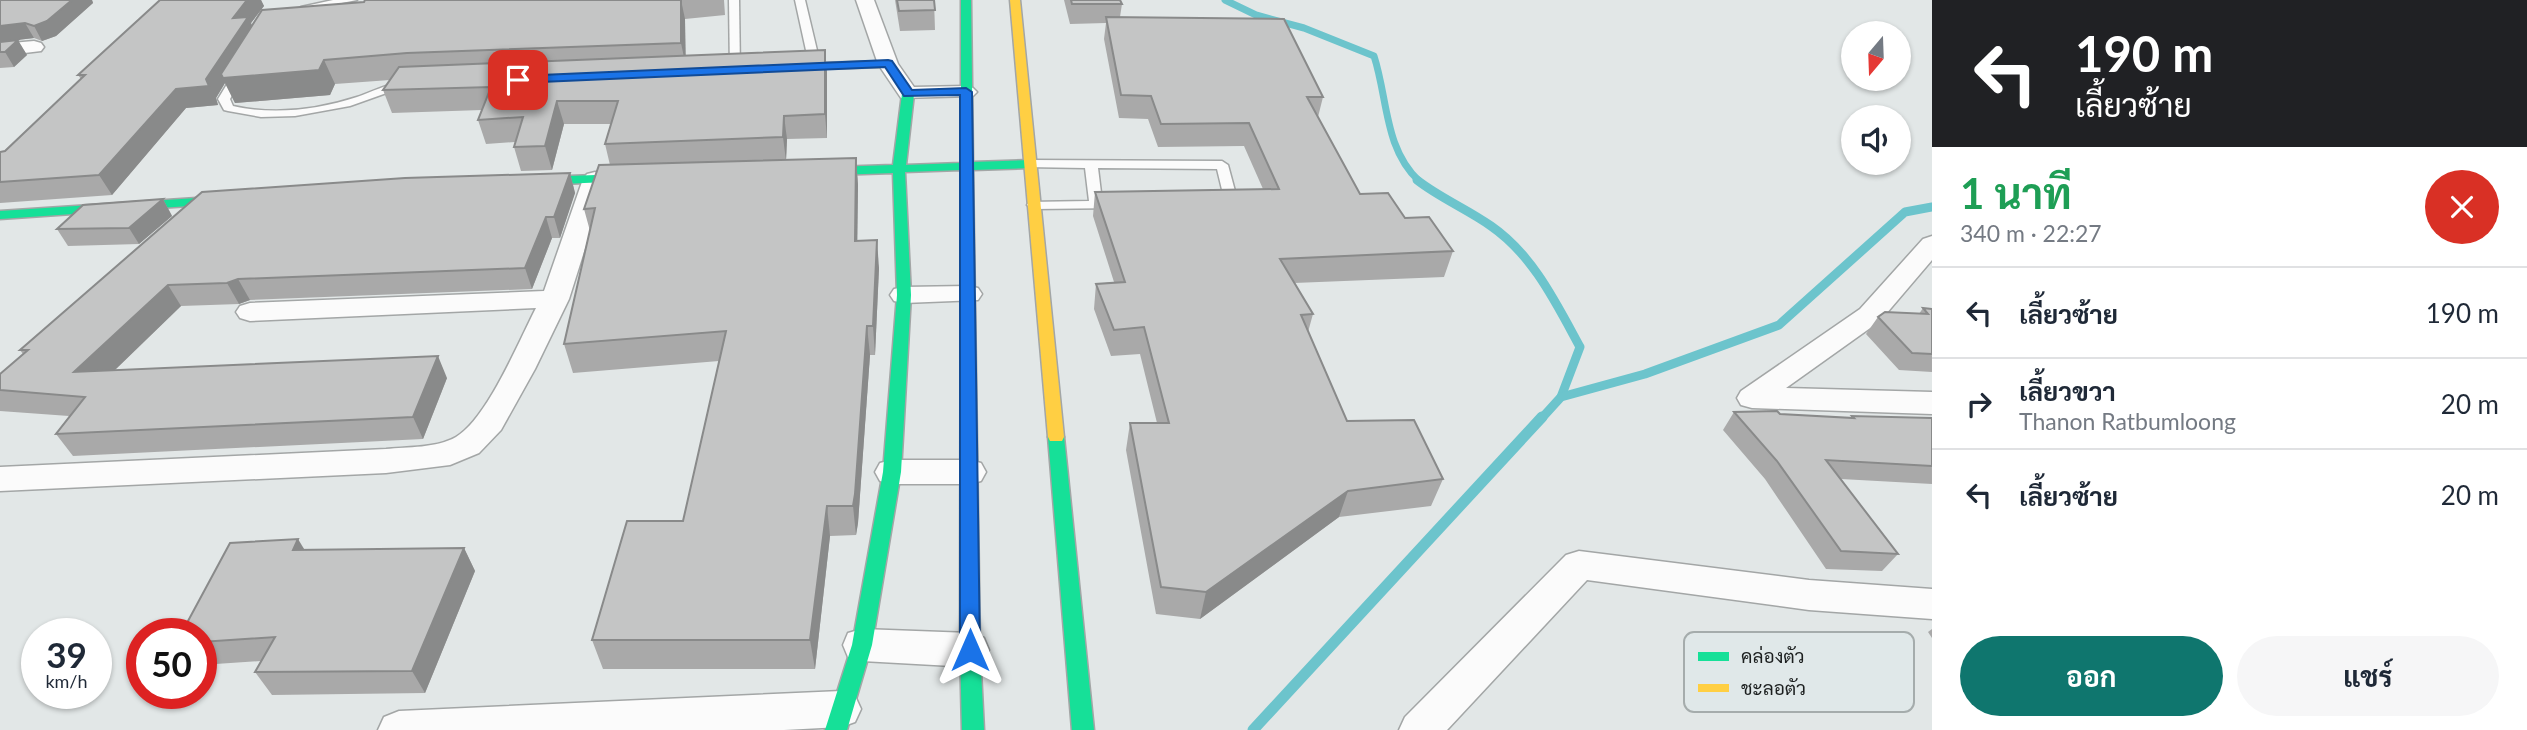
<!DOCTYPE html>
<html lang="th">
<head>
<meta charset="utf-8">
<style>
	:root { --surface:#fff; --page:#f6f6f7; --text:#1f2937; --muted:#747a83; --line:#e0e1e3; --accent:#0f766e }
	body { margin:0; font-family:Lato,Sarabun,sans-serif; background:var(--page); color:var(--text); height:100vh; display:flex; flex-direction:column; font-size:26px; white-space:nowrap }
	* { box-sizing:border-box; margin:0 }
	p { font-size:23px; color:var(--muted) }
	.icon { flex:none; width:38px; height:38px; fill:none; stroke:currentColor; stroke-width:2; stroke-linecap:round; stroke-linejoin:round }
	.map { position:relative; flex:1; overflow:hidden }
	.drawer { display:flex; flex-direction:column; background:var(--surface); width:595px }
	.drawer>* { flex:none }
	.hud { background:#202124; color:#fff; overflow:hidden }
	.needle { width:46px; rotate:199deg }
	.fabs { position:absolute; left:1841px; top:21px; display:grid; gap:14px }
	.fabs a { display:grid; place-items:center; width:70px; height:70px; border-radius:50%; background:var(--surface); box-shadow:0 2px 5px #0004; font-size:35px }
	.speed { position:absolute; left:21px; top:618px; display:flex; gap:14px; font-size:35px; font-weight:700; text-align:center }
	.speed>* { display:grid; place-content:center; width:91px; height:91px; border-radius:50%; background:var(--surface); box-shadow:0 2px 5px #0004; line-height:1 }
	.speed small { font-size:18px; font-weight:400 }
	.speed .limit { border:10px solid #d22; background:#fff; color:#111 }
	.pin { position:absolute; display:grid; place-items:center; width:60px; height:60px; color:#fff; margin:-30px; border-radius:14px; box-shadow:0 4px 10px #0006 }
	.me { position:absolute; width:77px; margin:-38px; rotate:0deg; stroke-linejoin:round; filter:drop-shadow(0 0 5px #0008) }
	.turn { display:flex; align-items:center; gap:24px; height:147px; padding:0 28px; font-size:32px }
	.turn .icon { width:91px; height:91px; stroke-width:2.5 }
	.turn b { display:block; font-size:49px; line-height:60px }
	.round { display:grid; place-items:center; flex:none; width:74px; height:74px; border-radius:37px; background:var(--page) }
	.head { display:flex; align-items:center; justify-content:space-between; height:119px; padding:0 28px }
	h1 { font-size:42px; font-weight:700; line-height:52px; color:#1e9e55 }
	.cta { display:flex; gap:14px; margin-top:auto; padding:14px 28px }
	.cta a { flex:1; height:80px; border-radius:42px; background:var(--accent); color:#fff; font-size:28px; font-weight:700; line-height:80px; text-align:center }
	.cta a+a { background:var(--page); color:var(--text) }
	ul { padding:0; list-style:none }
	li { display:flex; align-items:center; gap:21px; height:91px; padding:0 28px; border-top:2px solid var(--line) }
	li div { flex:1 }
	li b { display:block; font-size:26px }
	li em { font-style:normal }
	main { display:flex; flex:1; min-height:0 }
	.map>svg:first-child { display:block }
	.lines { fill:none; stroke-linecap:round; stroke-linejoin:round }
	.stream-far2 { stroke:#6cc4cc; stroke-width:7 }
	.stream-far1 { stroke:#6cc4cc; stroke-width:9 }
	.stream { stroke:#6cc4cc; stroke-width:11 }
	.lane-casing { stroke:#a3a6a6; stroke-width:3 }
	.street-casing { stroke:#a3a6a6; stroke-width:3 }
	.fast-casing { stroke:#a3a6a6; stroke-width:3 }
	.slow-casing { stroke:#a3a6a6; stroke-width:3 }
	.lane { fill:#fbfbfb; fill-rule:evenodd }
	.street { fill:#fbfbfb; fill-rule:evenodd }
	.fast { fill:#16e098; fill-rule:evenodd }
	.slow { fill:#ffcf43; fill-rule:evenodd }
	.wall { fill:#a9a9a9 }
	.shaded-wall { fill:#898a8a }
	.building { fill:#c4c5c5; stroke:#898a8a; stroke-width:2 }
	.route { fill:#1a73e8; stroke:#114b97; stroke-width:2 }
	.key { fill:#e0e8e9; stroke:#a5acac; stroke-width:2 }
	.key-label { font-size:19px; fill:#1c1f1f }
</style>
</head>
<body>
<main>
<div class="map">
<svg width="1932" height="730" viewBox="0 0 1932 730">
	<rect width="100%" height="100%" fill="#e2e7e7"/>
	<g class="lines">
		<path class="stream-far2" d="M 1225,0 L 1256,15 L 1304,28 L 1374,56 C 1388,99 1384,148 1419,181"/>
		<g class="stream-far1">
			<path d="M 1417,180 C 1440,198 1467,209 1491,226 C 1533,255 1556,303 1580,347 L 1561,397"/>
			<path d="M 1541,419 L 1561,397 L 1645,374 L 1779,325 L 1905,212 L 1932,207"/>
		</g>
		<path class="stream" d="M 1253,730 L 1542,417"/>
		<defs>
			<g id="lane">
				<path d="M 333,0 L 357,0 L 306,10 L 301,7 Z"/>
				<path d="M 729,0 L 739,0 L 740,71 L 735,74 L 730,71 Z"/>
				<path d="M 795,0 L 805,0 L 820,63 L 888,61 L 893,64 L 888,67 L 803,69 L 803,65 L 809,64 Z"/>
				<path d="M 239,70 L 244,73 L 230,99 L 233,106 C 273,115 317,110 357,97 C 372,92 386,84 403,82 L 409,85 L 350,106 L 295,116 L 261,117 L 228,111 L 224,110 L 218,99 L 235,71 Z"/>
				<path d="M 1030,160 L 1222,161 L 1228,165 L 1239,206 L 1232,210 L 1222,205 L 1225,202 L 1217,169 L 1098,168 L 1102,201 L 1121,202 L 1121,208 L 1034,209 L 1027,205 L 1029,202 L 1089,201 L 1085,168 L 1026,167 L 1024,164 Z"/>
			</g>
			<g id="street">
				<path d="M 856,0 L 874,0 L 898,64 L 914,87 L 966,86 L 973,88 L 977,92 L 973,96 L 901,98 L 878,64 Z"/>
				<path d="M 34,41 L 41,43 L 44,47 L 41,51 L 0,56 L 0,44 Z"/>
				<path d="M 595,172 L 603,174 L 607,179 L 569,299 L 535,369 L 501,430 L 479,453 L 450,465 L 386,473 L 0,491 L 0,467 L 386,449 C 407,447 437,448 456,437 C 487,419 519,341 536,308 L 250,321 L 240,318 L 236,312 L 240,306 L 250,303 L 544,291 L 583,179 L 587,174 Z"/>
				<path d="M 1932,236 L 1932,260 L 1880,321 L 1786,388 L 1932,392 L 1932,414 L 1752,408 L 1741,405 L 1737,398 L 1741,391 L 1860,309 L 1923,239 Z"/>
				<path d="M 968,286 L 978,288 L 982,294 L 978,300 L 904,303 L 894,301 L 890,295 L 894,289 L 904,287 Z"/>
				<path d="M 892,460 L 969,460 L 981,463 L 986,472 L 981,481 L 969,484 L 892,484 L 880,481 L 875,472 L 880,463 Z"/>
				<path d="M 1579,551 L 1809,580 L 1932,589 L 1932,619 L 1809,610 L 1587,580 L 1447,730 L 1399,730 L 1405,717 L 1566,555 Z"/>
				<path d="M 862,629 L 970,633 L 984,638 L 989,650 L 984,662 L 970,667 L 862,661 L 848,657 L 843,645 L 848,633 Z"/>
				<path d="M 841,691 L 855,696 L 861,709 L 855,722 L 841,727 L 784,730 L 378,730 L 384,717 L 399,711 Z"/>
			</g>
			<g id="fast">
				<path d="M 961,0 L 971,0 L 973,162 L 1030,160 L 1036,164 L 1030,168 L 973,170 L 980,650 L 984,730 L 962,730 L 960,650 L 961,170 L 905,172 L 911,295 L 901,472 L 872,645 L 847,730 L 825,730 L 852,645 L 883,472 L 897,295 L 893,173 L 805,176 L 799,172 L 805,168 L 893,165 L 902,94 L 908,91 L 914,94 L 906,165 L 961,163 Z"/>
				<path d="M 647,173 L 653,177 L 651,180 L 518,186 L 512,182 L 518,178 Z"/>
				<path d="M 242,195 L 248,199 L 247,202 L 0,219 L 0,211 Z"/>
				<path d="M 1056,431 L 1062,433 L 1064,437 L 1094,730 L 1072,730 L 1048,437 L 1050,433 Z"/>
			</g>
			<path id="slow" d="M 1010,0 L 1020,0 L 1064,437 L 1062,441 L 1050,441 L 1048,437 Z"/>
		</defs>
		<use href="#lane" class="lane-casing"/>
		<use href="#street" class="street-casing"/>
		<use href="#fast" class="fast-casing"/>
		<use href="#slow" class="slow-casing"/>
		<use href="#lane" class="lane"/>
		<use href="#street" class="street"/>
		<use href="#fast" class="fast"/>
		<use href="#slow" class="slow"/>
	</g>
	<g class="wall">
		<path d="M 0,0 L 92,0 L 93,3 L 56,36 L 42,41 L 34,38 L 17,40 L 27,55 L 14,67 L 0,68 Z"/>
		<path d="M 160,0 L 261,0 L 264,6 L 251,23 L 252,26 L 364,2 L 365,0 L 724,0 L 725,15 L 685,19 L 685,56 L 827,72 L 827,138 L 787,139 L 786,160 L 856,158 L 858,185 L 857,241 L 879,268 L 875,355 L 870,355 L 858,523 L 856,535 L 830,536 L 815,669 L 603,669 L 592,640 L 683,521 L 719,361 L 573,373 L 564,344 L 590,231 L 584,209 L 610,165 L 605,144 L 611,124 L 564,124 L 552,170 L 521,171 L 514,147 L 515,142 L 486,144 L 478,120 L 482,110 L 392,113 L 383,90 L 390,80 L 335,84 L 330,95 L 235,103 L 225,83 L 216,98 L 218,105 L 186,108 L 112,195 L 0,203 L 0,152 L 5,151 L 81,79 L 78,75 Z"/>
		<path d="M 895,0 L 934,0 L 935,30 L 900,31 Z"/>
		<path d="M 1064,0 L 1120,0 L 1122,4 L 1120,17 L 1323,97 L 1318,117 L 1360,194 L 1405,218 L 1453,251 L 1444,277 L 1294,283 L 1313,314 L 1308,332 L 1347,421 L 1443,479 L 1431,506 L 1339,517 L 1200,619 L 1156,614 L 1126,450 L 1130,423 L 1157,423 L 1140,354 L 1111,356 L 1094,309 L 1096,284 L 1114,282 L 1093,216 L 1095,192 L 1263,189 L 1244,146 L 1158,147 L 1148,119 L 1119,118 L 1104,39 L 1106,23 L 1070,24 Z"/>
		<path d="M 570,173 L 575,193 L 560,238 L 552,238 L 532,289 L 250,300 L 239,304 L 181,306 L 115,370 L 447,378 L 423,439 L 73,456 L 56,434 L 69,416 L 0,411 L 0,374 L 23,354 L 20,350 L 202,192 Z"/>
		<path d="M 163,199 L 172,216 L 139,244 L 68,246 L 57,229 Z"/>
		<path d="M 1923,308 L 1932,309 L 1932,372 L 1899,370 L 1866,334 L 1878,317 L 1919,314 Z"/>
		<path d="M 1734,412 L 1851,418 L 1852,416 L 1932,418 L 1932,484 L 1841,479 L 1898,554 L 1882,571 L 1826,569 L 1765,479 L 1723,430 Z"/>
		<path d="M 464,548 L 475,571 L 425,693 L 272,695 L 255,672 L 261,661 L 201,665 L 201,642 L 305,550 Z"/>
		<path d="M 1932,629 L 1932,638 L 1928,632 Z"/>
	</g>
	<g class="shaded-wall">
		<path d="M 72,0 L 92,0 L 93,3 L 56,36 L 42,41 L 34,26 Z"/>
		<path d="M 247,0 L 261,0 L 264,6 L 251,23 L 256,35 L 324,60 L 335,84 L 330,95 L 235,103 L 225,83 L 216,98 L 218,105 L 186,108 L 112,195 L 99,175 L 176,89 L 206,79 L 233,18 Z"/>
		<path d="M 681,0 L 685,19 L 686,67 L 681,43 Z"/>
		<path d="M 25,23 L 34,38 L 0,42 L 0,26 Z"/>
		<path d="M 18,40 L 27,55 L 14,67 L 5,52 Z"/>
		<path d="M 825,50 L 827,72 L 827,138 L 825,114 Z"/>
		<path d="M 557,101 L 564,124 L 552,170 L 545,146 Z"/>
		<path d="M 784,116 L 787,139 L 786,161 L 783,137 Z"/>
		<path d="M 856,158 L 858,185 L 857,269 L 855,241 Z"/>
		<path d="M 570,173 L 575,193 L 560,238 L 554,217 Z"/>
		<path d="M 163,199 L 172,216 L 139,244 L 129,228 Z"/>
		<path d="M 546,217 L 552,238 L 532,289 L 525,268 Z"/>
		<path d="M 877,240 L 879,268 L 875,355 L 873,326 Z"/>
		<path d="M 238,279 L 250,300 L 239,304 L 227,283 Z"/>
		<path d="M 168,285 L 181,306 L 90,394 L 74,372 Z"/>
		<path d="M 867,326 L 870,355 L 858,523 L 856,535 L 853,506 Z"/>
		<path d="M 438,356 L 447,378 L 423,439 L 413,417 Z"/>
		<path d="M 1348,491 L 1339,517 L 1200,619 L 1206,592 Z"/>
		<path d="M 827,506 L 830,536 L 815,669 L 810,640 Z"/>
		<path d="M 298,539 L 312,562 L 293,550 Z"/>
		<path d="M 464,548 L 475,571 L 425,693 L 412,671 Z"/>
	</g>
	<g class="building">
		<path d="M 0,0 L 72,0 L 47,21 L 34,26 L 25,23 L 0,26 Z"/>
		<path d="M 160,0 L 247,0 L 233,18 L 248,17 L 206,79 L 209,86 L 176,89 L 99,175 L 0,182 L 0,152 L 5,151 L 85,75 L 78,75 Z"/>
		<path d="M 365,0 L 681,0 L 681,43 L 407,53 L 324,60 L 319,70 L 223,78 L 221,74 L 262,10 L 364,2 Z"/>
		<path d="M 897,0 L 934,0 L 935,10 L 899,11 Z"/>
		<path d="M 1071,0 L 1120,0 L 1122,4 L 1072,4 Z"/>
		<path d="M 1106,17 L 1284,19 L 1323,97 L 1307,97 L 1360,194 L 1388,193 L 1405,218 L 1429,217 L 1453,251 L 1280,259 L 1313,314 L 1301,315 L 1347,421 L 1414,420 L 1443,479 L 1348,491 L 1206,592 L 1161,587 L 1130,423 L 1169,423 L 1144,327 L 1114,330 L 1096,284 L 1125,282 L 1095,192 L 1279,189 L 1249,123 L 1161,124 L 1151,96 L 1121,95 Z"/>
		<path d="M 18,40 L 5,52 L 0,52 L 0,42 Z"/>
		<path d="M 825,50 L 825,114 L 784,116 L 783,137 L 605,144 L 618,101 L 557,101 L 545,146 L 514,147 L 523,117 L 478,120 L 491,87 L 383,90 L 399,67 Z"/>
		<path d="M 856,158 L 855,241 L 877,240 L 873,326 L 867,326 L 855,494 L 853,506 L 827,506 L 810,640 L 592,640 L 627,521 L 683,521 L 726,331 L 564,344 L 595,208 L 584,209 L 599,165 Z"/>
		<path d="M 570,173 L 554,217 L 546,217 L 525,268 L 238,279 L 227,283 L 168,285 L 74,372 L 438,356 L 413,417 L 56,434 L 85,397 L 0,390 L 0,374 L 28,350 L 20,350 L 202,192 L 405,178 Z"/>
		<path d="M 163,199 L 129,228 L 57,229 L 83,205 Z"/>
		<path d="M 1923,308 L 1932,309 L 1932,354 L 1912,353 L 1878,317 L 1885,312 L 1928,314 Z"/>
		<path d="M 1777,411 L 1780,414 L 1854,418 L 1852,416 L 1932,418 L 1932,466 L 1826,460 L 1898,554 L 1841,551 L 1777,461 L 1734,412 Z"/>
		<path d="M 298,539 L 293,550 L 464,548 L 412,671 L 255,672 L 275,637 L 201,642 L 201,634 L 181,634 L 230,543 Z"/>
	</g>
	<path class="route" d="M 888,60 L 892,61 L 912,90 L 966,88 L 972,92 L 980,650 L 977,656 L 970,659 L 963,656 L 960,650 L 960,95 L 904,96 L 885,67 L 518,83 L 513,80 L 518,76 Z"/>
	<rect x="1684" y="632" width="230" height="80" rx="10" class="key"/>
	<rect x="1698" y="652" width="31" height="9" fill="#16e098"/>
	<rect x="1698" y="684" width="31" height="8" fill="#ffcf43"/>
	<g class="key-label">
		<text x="1741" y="663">คล่องตัว</text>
		<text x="1741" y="695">ชะลอตัว</text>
	</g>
</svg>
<div class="fabs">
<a><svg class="needle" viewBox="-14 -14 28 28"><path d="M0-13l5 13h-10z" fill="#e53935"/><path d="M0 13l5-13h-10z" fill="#747a83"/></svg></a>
<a><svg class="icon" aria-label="sound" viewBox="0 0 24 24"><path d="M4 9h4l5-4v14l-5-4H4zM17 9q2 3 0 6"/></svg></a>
</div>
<div class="speed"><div>39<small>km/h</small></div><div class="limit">50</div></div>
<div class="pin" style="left:518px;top:80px;background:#d93025"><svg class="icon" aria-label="arrive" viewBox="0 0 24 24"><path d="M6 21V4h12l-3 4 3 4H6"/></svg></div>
<svg class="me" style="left:970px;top:650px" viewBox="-20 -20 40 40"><path d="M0-17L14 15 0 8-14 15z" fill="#1a73e8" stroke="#fff" stroke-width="4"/></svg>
</div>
<section class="drawer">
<div class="hud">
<div class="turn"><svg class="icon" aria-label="left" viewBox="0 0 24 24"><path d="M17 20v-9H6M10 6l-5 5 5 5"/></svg><div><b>190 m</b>เลี้ยวซ้าย</div></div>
</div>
<div class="head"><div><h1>1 นาที</h1><p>340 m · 22:27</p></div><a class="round" style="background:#d93025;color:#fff"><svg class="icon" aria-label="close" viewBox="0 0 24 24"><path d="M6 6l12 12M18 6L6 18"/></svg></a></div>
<ul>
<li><svg class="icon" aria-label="left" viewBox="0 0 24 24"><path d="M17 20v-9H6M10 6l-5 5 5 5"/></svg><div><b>เลี้ยวซ้าย</b></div><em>190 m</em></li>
<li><svg class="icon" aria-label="right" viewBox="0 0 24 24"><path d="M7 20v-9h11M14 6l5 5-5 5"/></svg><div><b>เลี้ยวขวา</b><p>Thanon Ratbumloong</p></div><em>20 m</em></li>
<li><svg class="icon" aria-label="left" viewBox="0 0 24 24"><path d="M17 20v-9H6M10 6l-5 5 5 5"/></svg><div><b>เลี้ยวซ้าย</b></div><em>20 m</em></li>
</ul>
<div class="cta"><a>ออก</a><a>แชร์</a></div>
</section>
</main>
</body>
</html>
